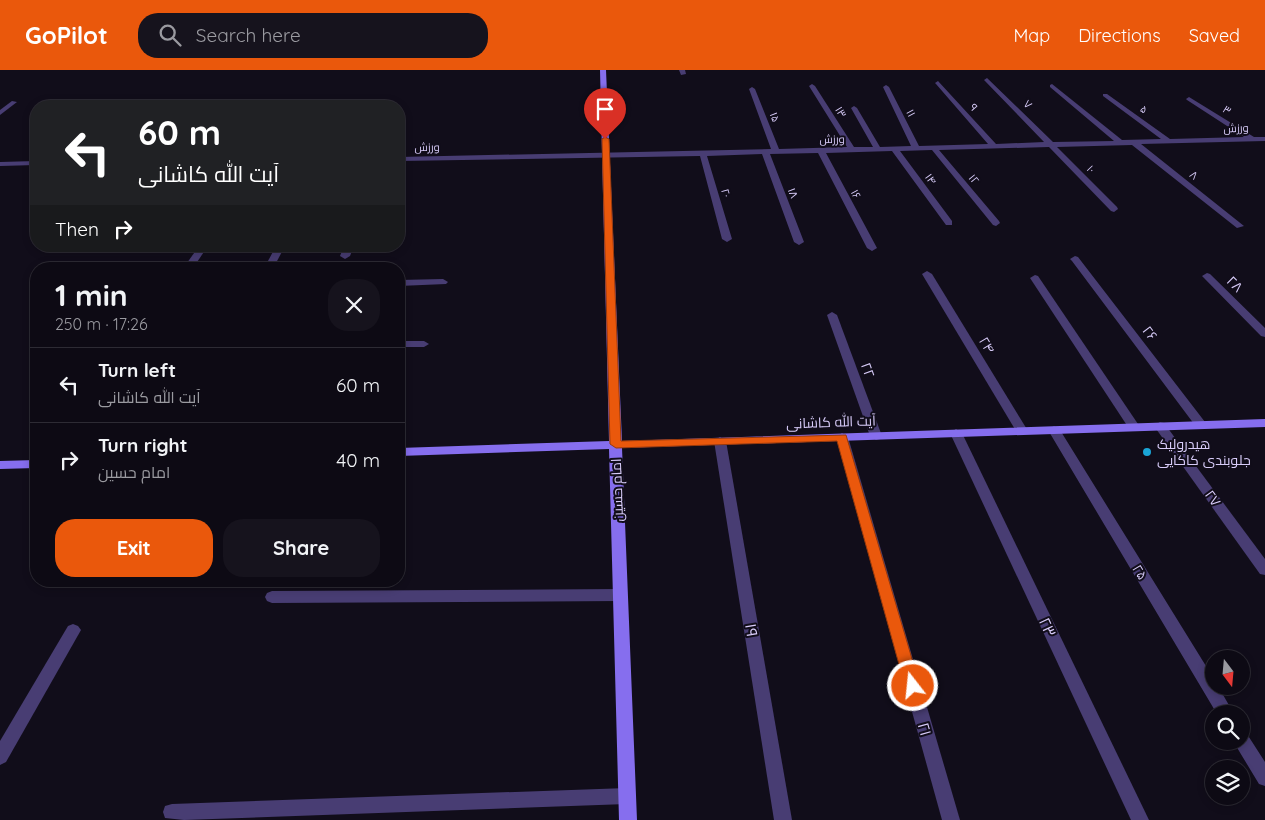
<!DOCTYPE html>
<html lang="en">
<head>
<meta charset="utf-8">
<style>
	:root { --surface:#0d0a14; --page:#16131d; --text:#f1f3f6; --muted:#9a9aa0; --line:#2d2b34; --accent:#ea580c }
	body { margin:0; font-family:Quicksand,Cairo,sans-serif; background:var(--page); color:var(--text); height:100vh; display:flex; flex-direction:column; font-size:19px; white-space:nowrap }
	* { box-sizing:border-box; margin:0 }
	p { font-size:16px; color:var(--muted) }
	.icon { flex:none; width:28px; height:28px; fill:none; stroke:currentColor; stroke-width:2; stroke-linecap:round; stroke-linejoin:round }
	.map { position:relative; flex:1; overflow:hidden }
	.side { position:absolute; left:30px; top:192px; width:375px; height:325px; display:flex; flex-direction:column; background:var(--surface); border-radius:20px; box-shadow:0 2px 8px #0003,0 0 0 1px var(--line) }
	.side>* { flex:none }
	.guide { position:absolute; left:30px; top:30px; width:375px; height:152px; border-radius:20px; box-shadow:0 2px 8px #0003,0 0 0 1px var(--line); background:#202124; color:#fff; overflow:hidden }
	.needle { width:32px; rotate:164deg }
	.controls { position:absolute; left:1205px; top:580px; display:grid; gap:10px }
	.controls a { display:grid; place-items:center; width:45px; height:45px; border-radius:50%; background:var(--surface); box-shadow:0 2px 8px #0003,0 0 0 1px var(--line); font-size:25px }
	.pin { position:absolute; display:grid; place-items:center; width:42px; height:42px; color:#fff; margin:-51px -21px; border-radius:50% 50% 50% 0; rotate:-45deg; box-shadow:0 0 5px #0007 }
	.pin .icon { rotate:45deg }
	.me { position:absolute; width:55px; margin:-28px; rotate:344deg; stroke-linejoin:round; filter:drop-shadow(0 0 4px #0008) }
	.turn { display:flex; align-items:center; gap:18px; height:105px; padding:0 25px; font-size:22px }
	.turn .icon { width:65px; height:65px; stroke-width:2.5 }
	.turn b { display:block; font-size:35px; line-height:42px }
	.then { display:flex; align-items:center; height:48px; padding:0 25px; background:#0003; gap:10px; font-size:19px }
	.round { display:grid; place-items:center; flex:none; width:52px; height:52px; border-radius:20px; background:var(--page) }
	.overview { display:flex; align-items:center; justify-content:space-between; height:85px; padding:0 25px }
	h1 { font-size:30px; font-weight:700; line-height:38px }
	.primary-button { display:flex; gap:10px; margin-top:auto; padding:10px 25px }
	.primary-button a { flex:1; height:58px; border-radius:20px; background:var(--accent); color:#fff; font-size:20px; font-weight:700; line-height:58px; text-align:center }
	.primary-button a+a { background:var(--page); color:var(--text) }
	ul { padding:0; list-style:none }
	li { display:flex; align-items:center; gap:15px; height:75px; padding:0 25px; border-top:1px solid var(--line) }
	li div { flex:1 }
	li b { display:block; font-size:19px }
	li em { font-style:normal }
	header { display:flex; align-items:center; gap:30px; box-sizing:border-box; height:70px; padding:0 25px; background:var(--accent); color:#fff }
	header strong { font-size:24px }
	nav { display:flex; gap:28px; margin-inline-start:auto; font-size:18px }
	.search { width:350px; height:45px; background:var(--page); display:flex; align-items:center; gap:12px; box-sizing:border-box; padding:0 18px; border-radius:20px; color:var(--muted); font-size:19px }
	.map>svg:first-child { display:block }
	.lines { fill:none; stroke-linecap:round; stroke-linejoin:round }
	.street { fill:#483d73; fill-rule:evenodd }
	.secondary { fill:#866eee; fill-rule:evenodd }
	.route { fill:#ea580c; stroke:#983908 }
	.poi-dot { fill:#1aa5d7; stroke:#110d1a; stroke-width:2 }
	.labels { text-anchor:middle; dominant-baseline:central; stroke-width:4; stroke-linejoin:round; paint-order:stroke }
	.far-street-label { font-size:11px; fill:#d8ccf9; stroke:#110d1a }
	.street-label { font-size:14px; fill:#d8ccf9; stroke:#110d1a }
	.poi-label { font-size:14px; fill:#d8ccf9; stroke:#110d1a; text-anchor:start }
	.near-street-label { font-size:16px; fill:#d8ccf9; stroke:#110d1a }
</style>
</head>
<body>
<header>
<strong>GoPilot</strong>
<div class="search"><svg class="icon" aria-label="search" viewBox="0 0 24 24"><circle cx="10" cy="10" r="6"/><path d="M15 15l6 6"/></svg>Search here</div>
<nav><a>Map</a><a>Directions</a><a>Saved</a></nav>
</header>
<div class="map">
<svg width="1265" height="750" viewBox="0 0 1265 750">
	<rect width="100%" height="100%" fill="#110d1a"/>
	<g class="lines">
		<g class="street">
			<path d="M 679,0 L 685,0 L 686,4 L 681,5 Z"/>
			<path d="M 987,8 L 1053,72 L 1114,71 L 1050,17 L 1050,15 L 1052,14 L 1122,70 L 1161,69 L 1103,26 L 1103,24 L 1107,24 L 1170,69 L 1244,67 L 1187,30 L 1186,29 L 1189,27 L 1254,67 L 1265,67 L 1265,71 L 1141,74 L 1244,156 L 1237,158 L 1132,75 L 1057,77 L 1117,137 L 1118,139 L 1114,142 L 1111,141 L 1049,77 L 939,80 L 999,151 L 1000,153 L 996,156 L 993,155 L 932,80 L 900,81 L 952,151 L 952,155 L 946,155 L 892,81 L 826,83 L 877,178 L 872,181 L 867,178 L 818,83 L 770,84 L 804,172 L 799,175 L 794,172 L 762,84 L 707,86 L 732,169 L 727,172 L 722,169 L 700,86 L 399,91 L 399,87 L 771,79 L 749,19 L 752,17 L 755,19 L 779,79 L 847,77 L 809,16 L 812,14 L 815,16 L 854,77 L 873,77 L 851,38 L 854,36 L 857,38 L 880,77 L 911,76 L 883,17 L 886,15 L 889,17 L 919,76 L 988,74 L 936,14 L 935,13 L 938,11 L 996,74 L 1044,72 L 985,11 L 984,10 Z"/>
			<path d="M 12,31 L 17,32 L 0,45 L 0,40 Z"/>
			<path d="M 36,91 L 36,95 L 0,96 L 0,92 Z"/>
			<path d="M 199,176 L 208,176 L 195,195 L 189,195 L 187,193 Z"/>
			<path d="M 276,176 L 285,176 L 276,193 L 270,193 L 268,191 Z"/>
			<path d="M 344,176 L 354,176 L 350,186 L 345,189 L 340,186 Z"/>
			<path d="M 1075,186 L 1078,187 L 1205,352 L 1207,355 L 1205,358 L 1197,358 L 1072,191 L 1070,189 Z"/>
			<path d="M 927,201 L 932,204 L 1028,361 L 1026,364 L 1018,364 L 1016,361 L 922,204 Z"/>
			<path d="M 1207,203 L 1210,204 L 1265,258 L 1265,267 L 1261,266 L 1204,208 L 1202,206 Z"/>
			<path d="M 1035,205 L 1038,206 L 1140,357 L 1138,360 L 1134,361 L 1128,357 L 1030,208 Z"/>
			<path d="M 443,209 L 448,212 L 446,214 L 399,216 L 399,210 Z"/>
			<path d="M 832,242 L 837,245 L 882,366 L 880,369 L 876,370 L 870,366 L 827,245 Z"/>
			<path d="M 399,271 L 424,271 L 429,274 L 424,277 L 399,277 Z"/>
			<path d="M 1160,352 L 1164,353 L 1265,489 L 1265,505 L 1260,504 L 1154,356 Z"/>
			<path d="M 1054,356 L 1060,360 L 1214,609 L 1214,616 L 1218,616 L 1234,644 L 1217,644 L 1048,360 Z"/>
			<path d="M 956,359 L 962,363 L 1149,750 L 1131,750 L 950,363 Z"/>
			<path d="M 842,363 L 848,367 L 960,750 L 942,750 L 836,367 Z"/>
			<path d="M 720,367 L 726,371 L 792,750 L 774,750 L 714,371 Z"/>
			<path d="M 620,519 L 625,521 L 627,525 L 625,529 L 620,531 L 272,533 L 267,531 L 265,527 L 267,523 L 272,521 Z"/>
			<path d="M 73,554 L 78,556 L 81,560 L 6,692 L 0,695 L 0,671 L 68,556 Z"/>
			<path d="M 1241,662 L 1247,664 L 1265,692 L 1265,716 L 1259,714 L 1233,671 L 1241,671 Z"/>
			<path d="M 627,718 L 633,720 L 636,726 L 633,732 L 627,734 L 184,750 L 165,748 L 163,742 L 165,736 L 172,734 Z"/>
		</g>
		<g class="secondary">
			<path d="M 600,0 L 606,0 L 622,371 L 1265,349 L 1265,357 L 622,378 L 637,750 L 619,750 L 609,379 L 399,386 L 399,378 L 609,371 Z"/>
			<path d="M 36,390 L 36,398 L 0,399 L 0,391 Z"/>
		</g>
	</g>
	<path class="route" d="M 605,67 L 609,69 L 621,371 L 846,365 L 920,616 L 918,620 L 913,622 L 908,620 L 905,616 L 837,371 L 616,378 L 610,374 L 602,69 Z"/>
	<circle class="poi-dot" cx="1147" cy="382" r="5"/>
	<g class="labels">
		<g class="far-street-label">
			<text transform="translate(1028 34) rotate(45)">۷</text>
			<text transform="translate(974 37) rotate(49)">۹</text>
			<text transform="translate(1144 39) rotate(36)">۵</text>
			<text transform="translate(1227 40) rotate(33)">۳</text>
			<text transform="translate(841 42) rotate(59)">۱۳</text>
			<text transform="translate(911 43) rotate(63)">۱۱</text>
			<text transform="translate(775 47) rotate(69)">۱۵</text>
			<text transform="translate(1236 58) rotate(-2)">ورزش</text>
			<text transform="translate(832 69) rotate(-1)">ورزش</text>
			<text transform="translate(427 77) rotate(-1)">ورزش</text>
			<text transform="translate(1091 99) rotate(46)">۱۰</text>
			<text transform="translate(1194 105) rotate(38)">۸</text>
			<text transform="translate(931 109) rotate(54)">۱۴</text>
			<text transform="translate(974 109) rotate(51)">۱۲</text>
			<text transform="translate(726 123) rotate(74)">۲۰</text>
			<text transform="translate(793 123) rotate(69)">۱۸</text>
			<text transform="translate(856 124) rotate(62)">۱۶</text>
		</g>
		<g class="street-label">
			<text transform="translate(1235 214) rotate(45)">۲۸</text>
			<text transform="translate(1150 263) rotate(53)">۲۶</text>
			<text transform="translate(987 275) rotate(59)">۲۴</text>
			<text transform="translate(868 300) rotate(70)">۲۲</text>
			<text transform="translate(831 352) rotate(-2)">آیت الله کاشانی</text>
			<text transform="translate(617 420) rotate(-92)">امام حسین</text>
			<text transform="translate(1213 428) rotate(54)">۲۷</text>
			<text transform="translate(1140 502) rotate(59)">۲۵</text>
		</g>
		<g class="poi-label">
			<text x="1157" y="374">هیدرولیک<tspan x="1157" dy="16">جلوبندی کاکایی</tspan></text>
		</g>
		<g class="near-street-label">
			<text transform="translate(1048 557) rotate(65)">۲۳</text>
			<text transform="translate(752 560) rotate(80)">۱۹</text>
			<text transform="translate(925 659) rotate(74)">۲۱</text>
		</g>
	</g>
</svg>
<div class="controls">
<a><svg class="needle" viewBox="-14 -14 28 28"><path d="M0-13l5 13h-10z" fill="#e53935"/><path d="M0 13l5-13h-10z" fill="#9a9aa0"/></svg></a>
<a><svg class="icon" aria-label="search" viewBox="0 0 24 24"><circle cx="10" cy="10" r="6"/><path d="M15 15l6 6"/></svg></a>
<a><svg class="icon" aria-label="layers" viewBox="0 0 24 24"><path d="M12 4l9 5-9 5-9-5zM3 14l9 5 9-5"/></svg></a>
</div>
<div class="pin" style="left:605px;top:69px;background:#d93025"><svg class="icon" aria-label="arrive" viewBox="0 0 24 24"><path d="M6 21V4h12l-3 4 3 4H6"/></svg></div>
<svg class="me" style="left:913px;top:616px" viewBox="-20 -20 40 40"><circle r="17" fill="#ea580c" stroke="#fff" stroke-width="3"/><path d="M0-11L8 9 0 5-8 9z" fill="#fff"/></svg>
<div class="guide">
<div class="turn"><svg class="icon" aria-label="left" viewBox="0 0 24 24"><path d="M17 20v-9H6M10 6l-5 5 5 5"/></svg><div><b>60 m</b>آیت الله کاشانی</div></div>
<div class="then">Then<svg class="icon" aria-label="right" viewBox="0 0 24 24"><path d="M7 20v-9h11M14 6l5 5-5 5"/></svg></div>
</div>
<section class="side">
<div class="overview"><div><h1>1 min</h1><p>250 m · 17:26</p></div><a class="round"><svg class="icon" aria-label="close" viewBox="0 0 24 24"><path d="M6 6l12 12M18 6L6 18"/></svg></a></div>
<ul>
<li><svg class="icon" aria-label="left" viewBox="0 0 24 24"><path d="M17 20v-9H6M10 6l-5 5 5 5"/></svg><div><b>Turn left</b><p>آیت الله کاشانی</p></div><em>60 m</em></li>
<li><svg class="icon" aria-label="right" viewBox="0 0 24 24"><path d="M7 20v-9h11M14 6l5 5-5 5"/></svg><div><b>Turn right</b><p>امام حسین</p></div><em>40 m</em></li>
</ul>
<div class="primary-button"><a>Exit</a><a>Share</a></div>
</section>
</div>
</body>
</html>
